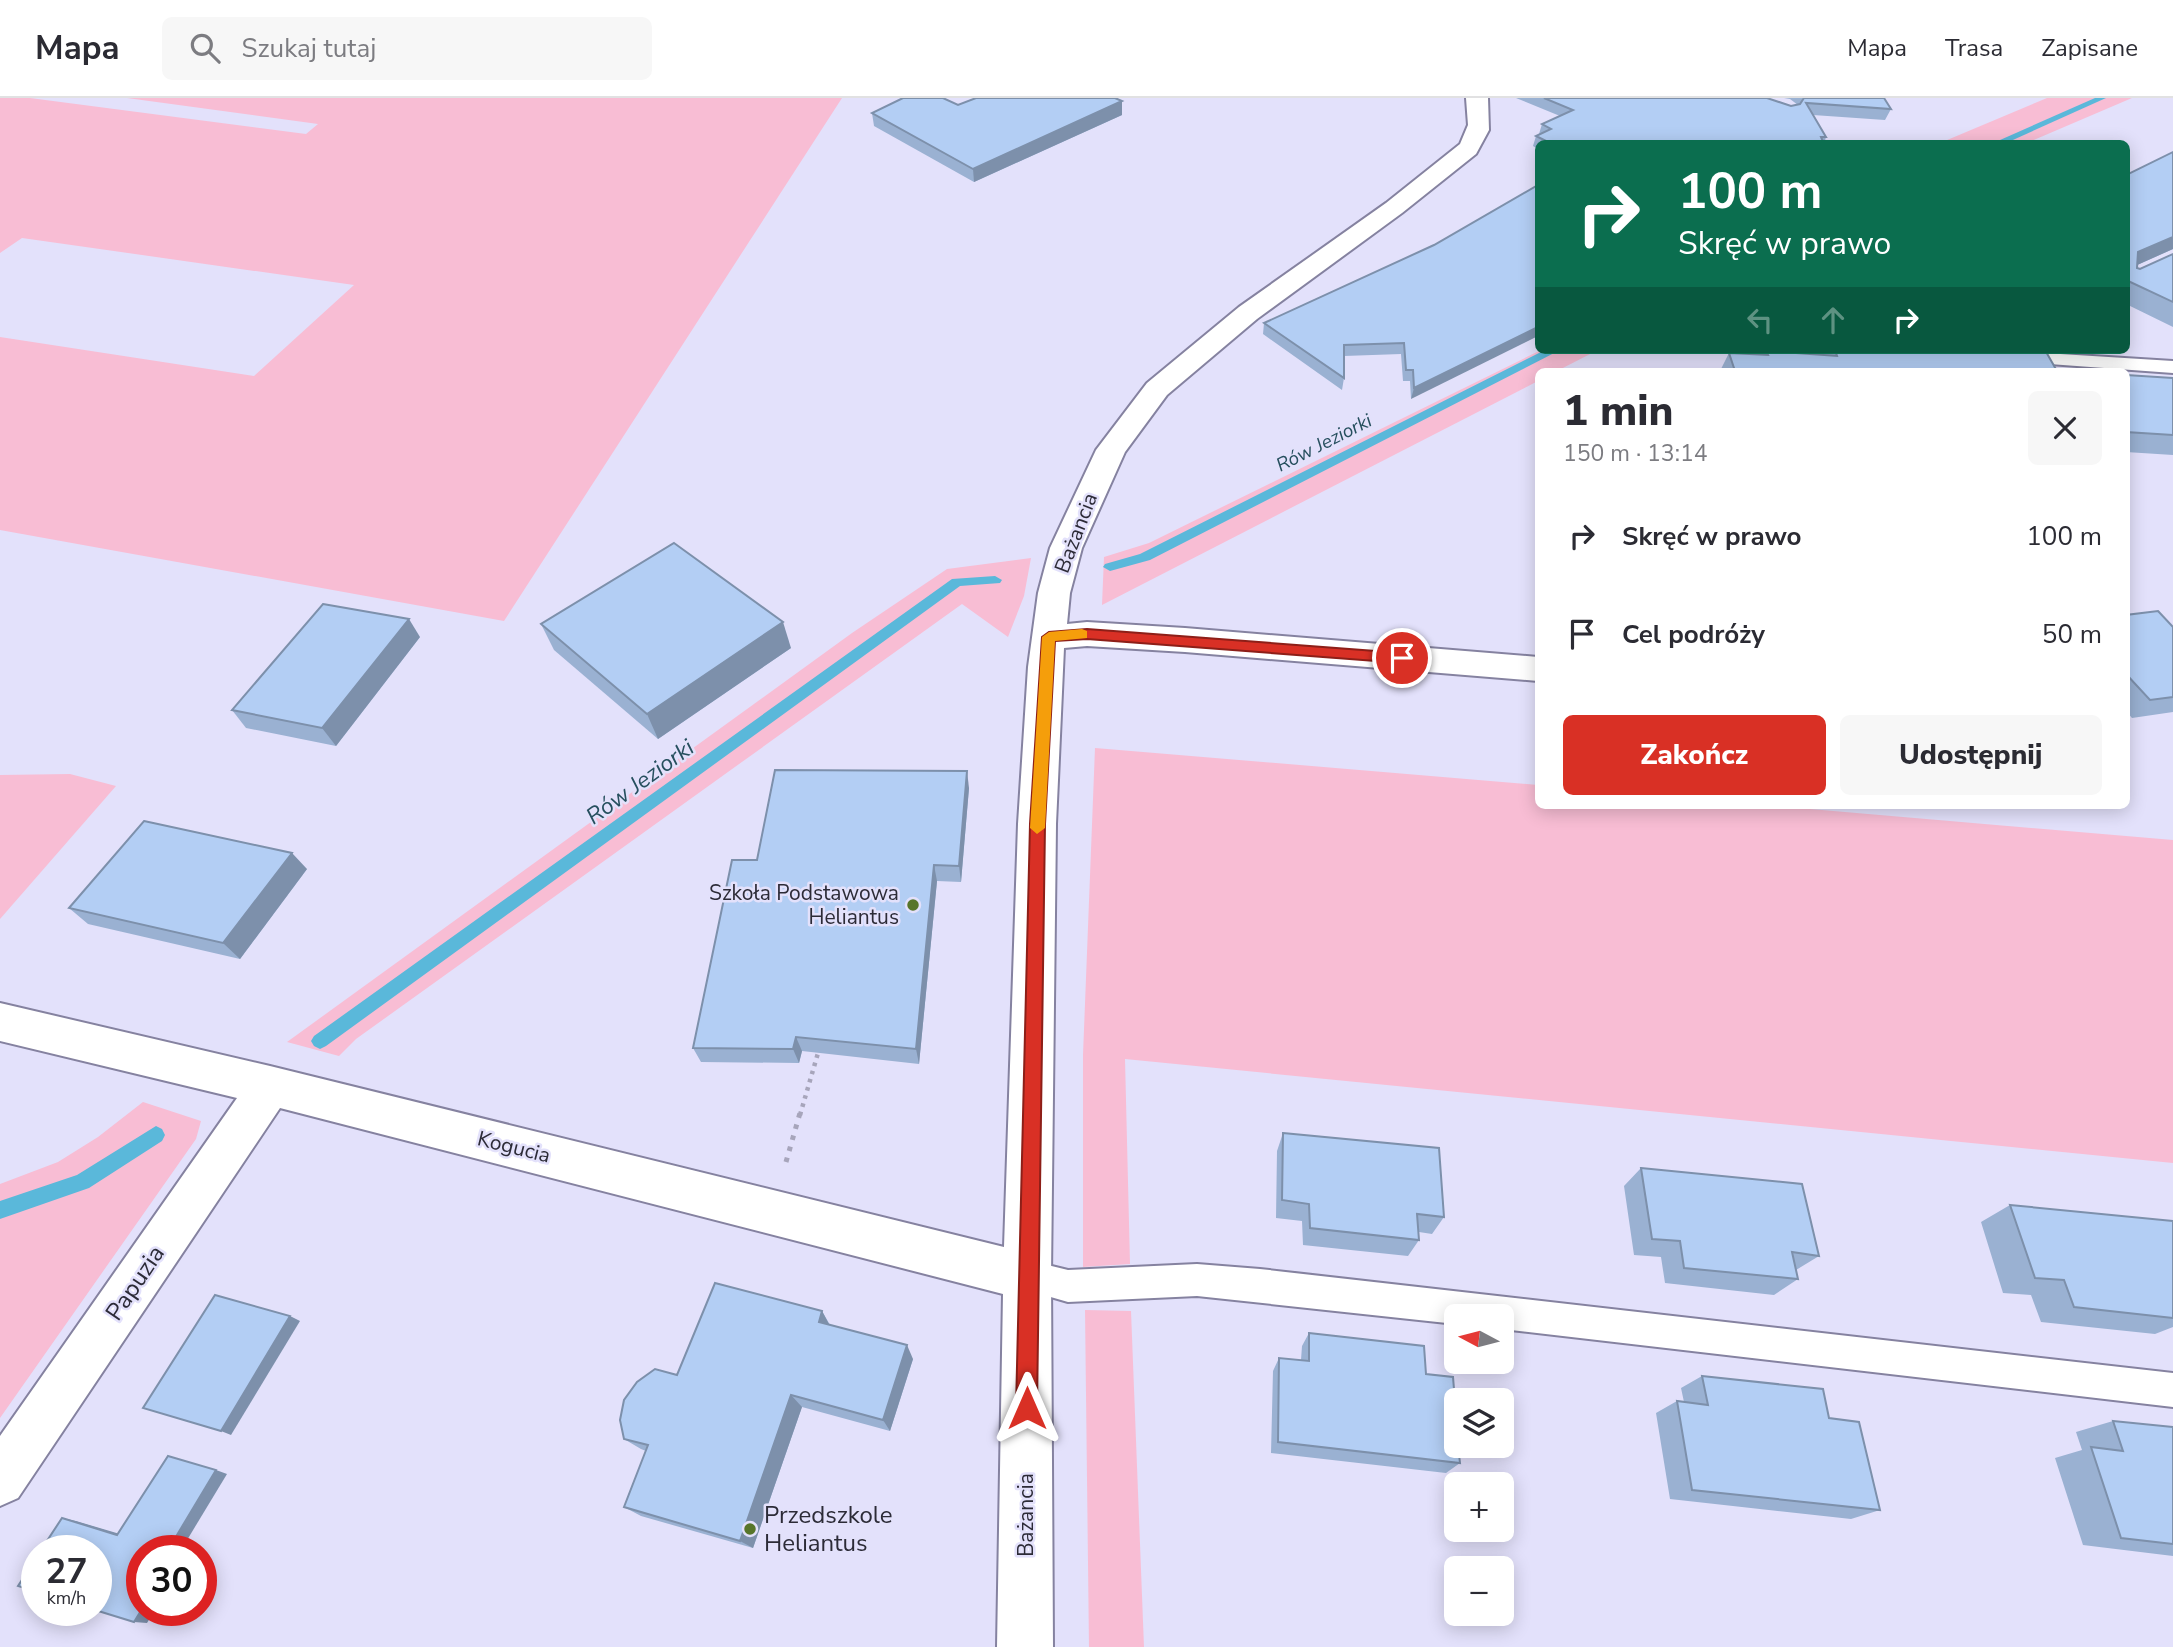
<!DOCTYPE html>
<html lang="pl">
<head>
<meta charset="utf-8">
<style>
	:root { --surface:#fff; --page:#f7f7f7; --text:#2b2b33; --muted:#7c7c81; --line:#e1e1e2; --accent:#d93025 }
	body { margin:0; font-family:"Nunito Sans",sans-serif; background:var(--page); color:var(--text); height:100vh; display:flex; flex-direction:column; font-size:26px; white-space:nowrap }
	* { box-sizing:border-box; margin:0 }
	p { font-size:23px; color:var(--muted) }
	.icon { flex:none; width:38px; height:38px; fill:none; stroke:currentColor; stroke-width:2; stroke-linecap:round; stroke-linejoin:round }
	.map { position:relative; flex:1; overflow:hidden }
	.side { position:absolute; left:1535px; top:270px; width:595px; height:441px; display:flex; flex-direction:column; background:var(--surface); border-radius:10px; box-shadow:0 4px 18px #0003 }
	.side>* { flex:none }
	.hud { position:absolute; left:1535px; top:42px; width:595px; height:214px; border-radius:10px; box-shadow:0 4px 18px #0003; background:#0b6e4f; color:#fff; overflow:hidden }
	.needle { width:46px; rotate:277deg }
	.buttons { position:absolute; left:1444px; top:1206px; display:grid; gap:14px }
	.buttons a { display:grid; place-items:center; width:70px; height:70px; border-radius:10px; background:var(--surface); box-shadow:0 4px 18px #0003; font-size:35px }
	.speed { position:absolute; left:21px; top:1437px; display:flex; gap:14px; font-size:35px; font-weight:700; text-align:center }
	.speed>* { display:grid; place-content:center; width:91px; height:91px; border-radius:50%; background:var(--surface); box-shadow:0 4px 18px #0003; line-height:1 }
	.speed small { font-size:18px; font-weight:400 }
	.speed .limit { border:10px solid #d22; background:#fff; color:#111 }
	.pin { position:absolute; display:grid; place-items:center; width:60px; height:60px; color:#fff; margin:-30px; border:4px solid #fff; border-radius:50%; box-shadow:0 2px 7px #0007 }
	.me { position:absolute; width:77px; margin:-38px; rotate:0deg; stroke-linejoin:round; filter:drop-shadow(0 0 5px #0008) }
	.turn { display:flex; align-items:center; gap:24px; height:147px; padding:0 28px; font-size:32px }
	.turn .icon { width:91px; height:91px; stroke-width:2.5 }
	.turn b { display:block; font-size:49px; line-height:60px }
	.lanes { display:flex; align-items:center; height:66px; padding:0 28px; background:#0003; justify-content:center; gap:35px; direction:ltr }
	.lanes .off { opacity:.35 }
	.round { display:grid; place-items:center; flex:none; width:74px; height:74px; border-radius:10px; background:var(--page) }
	.headline { display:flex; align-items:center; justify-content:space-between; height:119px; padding:0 28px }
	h1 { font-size:42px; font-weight:800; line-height:52px }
	.action { display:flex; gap:14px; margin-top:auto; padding:14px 28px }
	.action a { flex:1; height:80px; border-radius:10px; background:var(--accent); color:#fff; font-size:28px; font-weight:800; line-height:80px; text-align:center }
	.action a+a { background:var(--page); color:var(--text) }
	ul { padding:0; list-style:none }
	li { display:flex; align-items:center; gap:21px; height:98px; padding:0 28px }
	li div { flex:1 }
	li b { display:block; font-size:26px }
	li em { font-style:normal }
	header { display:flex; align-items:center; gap:42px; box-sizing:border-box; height:98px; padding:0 35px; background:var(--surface); border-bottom:2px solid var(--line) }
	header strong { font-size:33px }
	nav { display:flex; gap:38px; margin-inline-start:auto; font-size:24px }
	.search { width:490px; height:63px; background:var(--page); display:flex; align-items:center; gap:18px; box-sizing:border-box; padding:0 24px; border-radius:10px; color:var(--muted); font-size:26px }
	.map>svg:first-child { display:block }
	.green { fill:#f8bdd4 }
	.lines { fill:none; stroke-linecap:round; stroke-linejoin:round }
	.stream { fill:#5ab8da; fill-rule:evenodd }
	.lane-casing { stroke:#8582a0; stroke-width:4 }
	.street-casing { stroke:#8582a0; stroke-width:4 }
	.path-far1 { stroke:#a7a5bb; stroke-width:4.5; stroke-dasharray:3.5 5; stroke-linecap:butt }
	.path { stroke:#a7a5bb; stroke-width:5; stroke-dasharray:4.5 7; stroke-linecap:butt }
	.lane { fill:#fff; fill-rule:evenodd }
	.street { fill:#fff; fill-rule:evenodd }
	.wall { fill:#9ab1d2 }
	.shaded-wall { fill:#7d90ab }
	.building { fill:#b3cef4; stroke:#7d90ab; stroke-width:2 }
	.route { fill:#d93025; stroke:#8d1f18; stroke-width:2 }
	.slow { fill:#f59e0b }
	.poi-dot { fill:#57752a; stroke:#e3e1fb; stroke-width:2.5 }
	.labels { text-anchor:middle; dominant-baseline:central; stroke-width:5; stroke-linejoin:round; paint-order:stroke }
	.far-water-label { font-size:19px; font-style:italic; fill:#264f5e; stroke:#e3e1fb }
	.street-label { font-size:21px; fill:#2c2b37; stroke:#e3e1fb }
	.poi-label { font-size:21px; fill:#2c2b37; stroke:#e3e1fb; text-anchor:end }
	.water-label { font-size:23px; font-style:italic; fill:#264f5e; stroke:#e3e1fb }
	.near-street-label { font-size:24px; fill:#2c2b37; stroke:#e3e1fb }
	.near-poi-label { font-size:24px; fill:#2c2b37; stroke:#e3e1fb; text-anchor:start }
</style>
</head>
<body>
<header>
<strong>Mapa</strong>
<div class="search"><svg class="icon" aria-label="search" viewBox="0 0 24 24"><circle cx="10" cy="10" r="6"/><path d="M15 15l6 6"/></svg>Szukaj tutaj</div>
<nav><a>Mapa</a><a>Trasa</a><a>Zapisane</a></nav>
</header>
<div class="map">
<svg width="2173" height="1549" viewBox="0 0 2173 1549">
	<rect width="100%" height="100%" fill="#e3e1fb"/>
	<g class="green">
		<path d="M 0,0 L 30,0 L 306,36 L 318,26 L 127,0 L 842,0 L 504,523 L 0,432 L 0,239 L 254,278 L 354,187 L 22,140 L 0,155 Z"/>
		<path d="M 2047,0 L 2132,0 L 2027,45 L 1940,45 Z"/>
		<path d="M 1541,252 L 1598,252 L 1557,273 L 1538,273 L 1538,283 L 1102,507 L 1104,459 L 1149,445 Z"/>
		<path d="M 1031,460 L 1024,498 L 1008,539 L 962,506 L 356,941 L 339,958 L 287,944 L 852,535 L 947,471 Z"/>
		<path d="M 1095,650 L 1538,687 L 1538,707 L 1763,707 L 2173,742 L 2173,1065 L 1125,961 L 1130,1166 L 1083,1169 L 1083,957 Z"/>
		<path d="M 70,676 L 116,688 L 0,821 L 0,677 Z"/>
		<path d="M 143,1004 L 201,1023 L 196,1041 L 0,1320 L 0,1086 L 58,1064 L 98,1039 Z"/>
		<path d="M 1085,1212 L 1131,1213 L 1144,1549 L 1089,1549 Z"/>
	</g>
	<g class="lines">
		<g class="stream">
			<path d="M 2095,0 L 2106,0 L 2004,46 L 1991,46 Z"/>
			<path d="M 1545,252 L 1560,252 L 1150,462 L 1110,473 L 1103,469 L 1105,466 L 1140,456 Z"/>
			<path d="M 995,478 L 1002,482 L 1000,485 L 960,488 L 326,948 L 320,951 L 314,948 L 311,943 L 314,938 L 952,481 Z"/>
			<path d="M 156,1028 L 162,1031 L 165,1037 L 162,1043 L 89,1090 L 0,1121 L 0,1103 L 77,1077 Z"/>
		</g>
		<defs>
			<g id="lane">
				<path d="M 2014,253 L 2173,263 L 2173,275 L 2007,263 L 2005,259 L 2007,255 Z"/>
				<path d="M 1027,1162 L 1068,1172 L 1197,1166 L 1260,1171 L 2173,1275 L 2173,1309 L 1502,1231 L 1502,1218 L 1456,1218 L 1456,1226 L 1197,1198 L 1068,1204 L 1016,1189 L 1011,1178 L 1016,1167 Z"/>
			</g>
			<path id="street" d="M 1466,0 L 1488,0 L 1489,32 L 1476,56 L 1402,115 L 1257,221 L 1167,297 L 1125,354 L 1082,450 L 1070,495 L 1067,526 L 1087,524 L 1185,530 L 1538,559 L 1538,583 L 1185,554 L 1087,548 L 1064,550 L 1056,726 L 1051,1178 L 1053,1549 L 997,1549 L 1003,1196 L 280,1010 L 18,1400 L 0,1408 L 0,1338 L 237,1000 L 0,943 L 0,905 L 270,968 L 1004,1149 L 1018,726 L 1028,569 L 1038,495 L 1050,450 L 1096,352 L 1147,285 L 1239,209 L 1386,105 L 1460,46 L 1468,27 Z"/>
		</defs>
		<use href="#lane" class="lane-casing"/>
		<use href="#street" class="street-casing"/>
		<path class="path-far1" d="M 800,1017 L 818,955"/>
		<path class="path" d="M 786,1064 L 800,1015"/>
		<use href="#lane" class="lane"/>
		<use href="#street" class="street"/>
	</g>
	<g class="wall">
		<path d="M 1516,0 L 1767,0 L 1791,8 L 1798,7 L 1790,1 L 1784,0 L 1884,0 L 1891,11 L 1885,22 L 1813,17 L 1826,39 L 1824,46 L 1538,46 L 1538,51 L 1533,48 L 1536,38 L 1539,36 L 1542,26 L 1560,18 Z"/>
		<path d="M 1122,3 L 1122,17 L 974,84 L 874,28 L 872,15 L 958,7 Z"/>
		<path d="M 2173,54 L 2173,151 L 2137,167 L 2137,170 L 2140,171 L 2173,156 L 2173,229 L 2126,206 L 2126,77 Z"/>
		<path d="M 1538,87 L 1411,301 L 1410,283 L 1403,283 L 1401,256 L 1344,258 L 1344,280 L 1342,292 L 1263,236 L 1264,225 L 1434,147 Z"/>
		<path d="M 1819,252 L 2045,252 L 2057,273 L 1720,273 L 1729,255 L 1764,257 L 1766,253 L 1820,257 Z"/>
		<path d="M 2126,277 L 2173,280 L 2173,357 L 2126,354 Z"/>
		<path d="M 2126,517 L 2173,529 L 2173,614 L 2132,620 L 2126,613 Z"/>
		<path d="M 541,526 L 791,550 L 658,641 L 554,552 Z"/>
		<path d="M 420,539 L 336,648 L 246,630 L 232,612 Z"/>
		<path d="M 969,690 L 961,784 L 937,783 L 919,966 L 802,953 L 799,965 L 701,964 L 693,950 L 757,762 Z"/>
		<path d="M 307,771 L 240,861 L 88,826 L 69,810 Z"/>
		<path d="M 1283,1035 L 1444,1119 L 1432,1136 L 1419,1134 L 1419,1142 L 1408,1158 L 1303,1147 L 1302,1123 L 1276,1120 L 1277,1053 Z"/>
		<path d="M 1641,1070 L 1819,1158 L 1796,1172 L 1798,1181 L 1774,1197 L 1665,1185 L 1661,1159 L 1634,1157 L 1624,1088 Z"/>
		<path d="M 2010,1107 L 2173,1123 L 2173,1229 L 2155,1236 L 2041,1224 L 2031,1197 L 2003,1195 L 1981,1124 Z"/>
		<path d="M 822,1213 L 830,1227 L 913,1261 L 890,1333 L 802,1309 L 753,1450 L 641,1418 L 624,1409 L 646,1353 L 641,1351 L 624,1341 L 677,1277 Z"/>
		<path d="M 1309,1235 L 1426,1276 L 1460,1365 L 1446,1375 L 1271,1355 L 1273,1273 L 1279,1260 L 1301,1262 L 1302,1248 Z"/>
		<path d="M 1702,1278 L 1829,1320 L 1880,1412 L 1851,1421 L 1670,1401 L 1656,1315 L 1677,1303 L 1684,1304 L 1681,1290 Z"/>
		<path d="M 2113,1323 L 2173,1329 L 2173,1458 L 2083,1447 L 2055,1360 L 2082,1352 L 2076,1334 Z"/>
	</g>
	<g class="shaded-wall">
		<path d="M 1122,3 L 1122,17 L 974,84 L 973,71 Z"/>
		<path d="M 2173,139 L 2173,151 L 2126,172 L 2138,154 Z"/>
		<path d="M 1538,229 L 1538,238 L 1411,301 L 1414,290 Z"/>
		<path d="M 409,521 L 420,539 L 336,648 L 322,630 Z"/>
		<path d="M 783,524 L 791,550 L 658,641 L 647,616 Z"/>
		<path d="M 967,673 L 969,690 L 961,784 L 959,768 Z"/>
		<path d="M 292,755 L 307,771 L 240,861 L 223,845 Z"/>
		<path d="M 934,767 L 937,783 L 919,966 L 916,951 Z"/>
		<path d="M 796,939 L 802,953 L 799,965 L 793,951 Z"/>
		<path d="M 822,1213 L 830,1228 L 819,1224 Z"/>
		<path d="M 290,1218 L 300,1223 L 231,1337 L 221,1333 Z"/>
		<path d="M 907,1247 L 913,1261 L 890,1333 L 883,1322 Z"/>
		<path d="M 791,1297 L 802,1309 L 753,1450 L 740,1443 Z"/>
		<path d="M 216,1372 L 227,1376 L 181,1452 L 168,1452 Z"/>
		<path d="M 62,1420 L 76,1423 L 130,1439 L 117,1437 Z"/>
		<path d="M 142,1511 L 142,1512 L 155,1512 L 147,1525 L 134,1524 Z"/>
	</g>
	<g class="building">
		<path d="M 903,0 L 943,0 L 958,7 L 976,0 L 1115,0 L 1122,3 L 973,71 L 872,15 Z"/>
		<path d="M 1544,0 L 1767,0 L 1791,8 L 1800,6 L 1804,0 L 1884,0 L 1891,11 L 1806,5 L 1826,39 L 1821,39 L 1824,46 L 1552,46 L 1536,38 L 1551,31 L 1542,26 L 1573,12 Z"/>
		<path d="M 2173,54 L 2173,139 L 2138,154 L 2137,170 L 2140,171 L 2173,156 L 2173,204 L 2126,182 L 2126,77 Z"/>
		<path d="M 1538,87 L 1538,229 L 1414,290 L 1413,272 L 1406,272 L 1404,245 L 1344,247 L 1344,280 L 1264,225 L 1434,147 Z"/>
		<path d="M 1835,252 L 2045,252 L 2057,273 L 1735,273 L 1729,255 L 1768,257 L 1766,253 L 1837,258 Z"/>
		<path d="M 2126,277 L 2173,280 L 2173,337 L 2126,334 Z"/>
		<path d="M 674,445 L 783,524 L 647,616 L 541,526 Z"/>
		<path d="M 323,506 L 409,521 L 322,630 L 232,612 Z"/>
		<path d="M 2158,513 L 2173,529 L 2173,599 L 2150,602 L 2126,576 L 2126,517 Z"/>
		<path d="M 775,672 L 967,673 L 959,768 L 934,767 L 916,951 L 796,939 L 793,951 L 693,950 L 732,762 L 757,762 Z"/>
		<path d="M 144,723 L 292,755 L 223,845 L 69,810 Z"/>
		<path d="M 1283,1035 L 1439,1050 L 1444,1119 L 1417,1116 L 1419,1142 L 1310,1130 L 1309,1106 L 1282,1102 Z"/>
		<path d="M 1641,1070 L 1802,1086 L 1819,1158 L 1792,1154 L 1798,1181 L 1684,1170 L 1680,1143 L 1652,1141 Z"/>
		<path d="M 2010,1107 L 2173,1123 L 2173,1220 L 2074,1209 L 2064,1182 L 2035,1180 Z"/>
		<path d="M 715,1185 L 822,1213 L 819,1224 L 907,1247 L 883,1322 L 791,1297 L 740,1443 L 624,1409 L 648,1347 L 624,1341 L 620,1322 L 624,1302 L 637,1284 L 655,1271 L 677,1277 Z"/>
		<path d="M 215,1197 L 290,1218 L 221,1333 L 143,1310 Z"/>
		<path d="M 1309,1235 L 1424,1248 L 1426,1276 L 1453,1279 L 1456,1316 L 1456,1348 L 1458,1348 L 1460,1365 L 1278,1344 L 1279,1260 L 1309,1263 Z"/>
		<path d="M 1702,1278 L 1823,1291 L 1829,1320 L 1859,1324 L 1880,1412 L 1692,1392 L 1677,1303 L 1708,1307 Z"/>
		<path d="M 2113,1323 L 2173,1329 L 2173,1446 L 2121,1440 L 2091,1349 L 2123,1353 Z"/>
		<path d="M 168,1358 L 216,1372 L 168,1452 L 171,1452 L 142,1452 L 142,1511 L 134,1524 L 95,1512 L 96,1512 L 96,1452 L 41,1452 L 62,1420 L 117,1437 Z"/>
		<path d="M 37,1459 L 37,1494 L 18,1488 Z"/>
	</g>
	<path class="route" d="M 1087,531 L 1402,555 L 1409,560 L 1402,565 L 1087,541 L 1055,543 L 1045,726 L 1037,1310 L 1034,1317 L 1027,1320 L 1019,1317 L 1016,1310 L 1030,726 L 1042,539 L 1049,534 Z"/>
	<path class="slow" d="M 1082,531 L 1087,533 L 1087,540 L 1055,543 L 1045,730 L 1037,736 L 1030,730 L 1042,539 L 1049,534 Z"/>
	<g class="poi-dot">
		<circle cx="913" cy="807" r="7"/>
		<circle cx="750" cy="1431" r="7"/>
	</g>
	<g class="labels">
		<g class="far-water-label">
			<text transform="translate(1324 345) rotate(-27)">Rów Jeziorki</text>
		</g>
		<g class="street-label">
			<text transform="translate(1076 435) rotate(-69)">Bażancia</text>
			<text transform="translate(514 1049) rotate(14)">Kogucia</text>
			<text transform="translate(1026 1417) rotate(-90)">Bażancia</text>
		</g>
		<g class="poi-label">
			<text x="899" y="795">Szkoła Podstawowa<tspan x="899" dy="24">Heliantus</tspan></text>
		</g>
		<g class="water-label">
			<text transform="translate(640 684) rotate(-36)">Rów Jeziorki</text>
		</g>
		<g class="near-street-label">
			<text transform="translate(135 1185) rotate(-56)">Papuzia</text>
		</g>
		<g class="near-poi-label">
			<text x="764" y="1417">Przedszkole<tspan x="764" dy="28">Heliantus</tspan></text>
		</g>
	</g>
</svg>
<div class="buttons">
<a><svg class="needle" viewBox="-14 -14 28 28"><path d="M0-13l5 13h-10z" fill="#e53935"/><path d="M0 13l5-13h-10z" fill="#7c7c81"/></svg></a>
<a><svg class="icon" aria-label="layers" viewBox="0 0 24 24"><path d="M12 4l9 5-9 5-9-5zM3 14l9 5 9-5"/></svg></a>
<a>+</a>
<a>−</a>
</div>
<div class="speed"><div>27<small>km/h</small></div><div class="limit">30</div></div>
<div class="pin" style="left:1402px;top:560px;background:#d93025"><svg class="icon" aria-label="arrive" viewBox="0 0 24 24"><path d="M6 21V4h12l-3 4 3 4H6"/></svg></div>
<svg class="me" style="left:1027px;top:1310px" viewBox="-20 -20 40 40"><path d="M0-17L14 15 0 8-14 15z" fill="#d93025" stroke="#fff" stroke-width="4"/></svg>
<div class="hud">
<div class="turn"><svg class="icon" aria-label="right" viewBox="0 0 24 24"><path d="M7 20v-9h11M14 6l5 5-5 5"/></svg><div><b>100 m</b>Skręć w prawo</div></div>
<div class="lanes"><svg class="icon off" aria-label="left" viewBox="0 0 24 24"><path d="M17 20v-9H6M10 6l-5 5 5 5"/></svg><svg class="icon off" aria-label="ahead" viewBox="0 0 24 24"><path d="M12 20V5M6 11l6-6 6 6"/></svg><svg class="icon" aria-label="right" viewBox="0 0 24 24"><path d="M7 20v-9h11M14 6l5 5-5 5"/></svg></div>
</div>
<section class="side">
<div class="headline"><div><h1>1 min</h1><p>150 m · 13:14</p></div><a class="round"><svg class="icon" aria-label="close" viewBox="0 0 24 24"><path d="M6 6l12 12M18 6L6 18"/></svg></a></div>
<ul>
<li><svg class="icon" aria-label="right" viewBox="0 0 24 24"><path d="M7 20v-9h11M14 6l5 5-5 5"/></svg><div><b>Skręć w prawo</b></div><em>100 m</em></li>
<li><svg class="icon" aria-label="arrive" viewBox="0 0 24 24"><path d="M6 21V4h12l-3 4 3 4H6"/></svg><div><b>Cel podróży</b></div><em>50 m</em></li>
</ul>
<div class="action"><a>Zakończ</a><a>Udostępnij</a></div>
</section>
</div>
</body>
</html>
